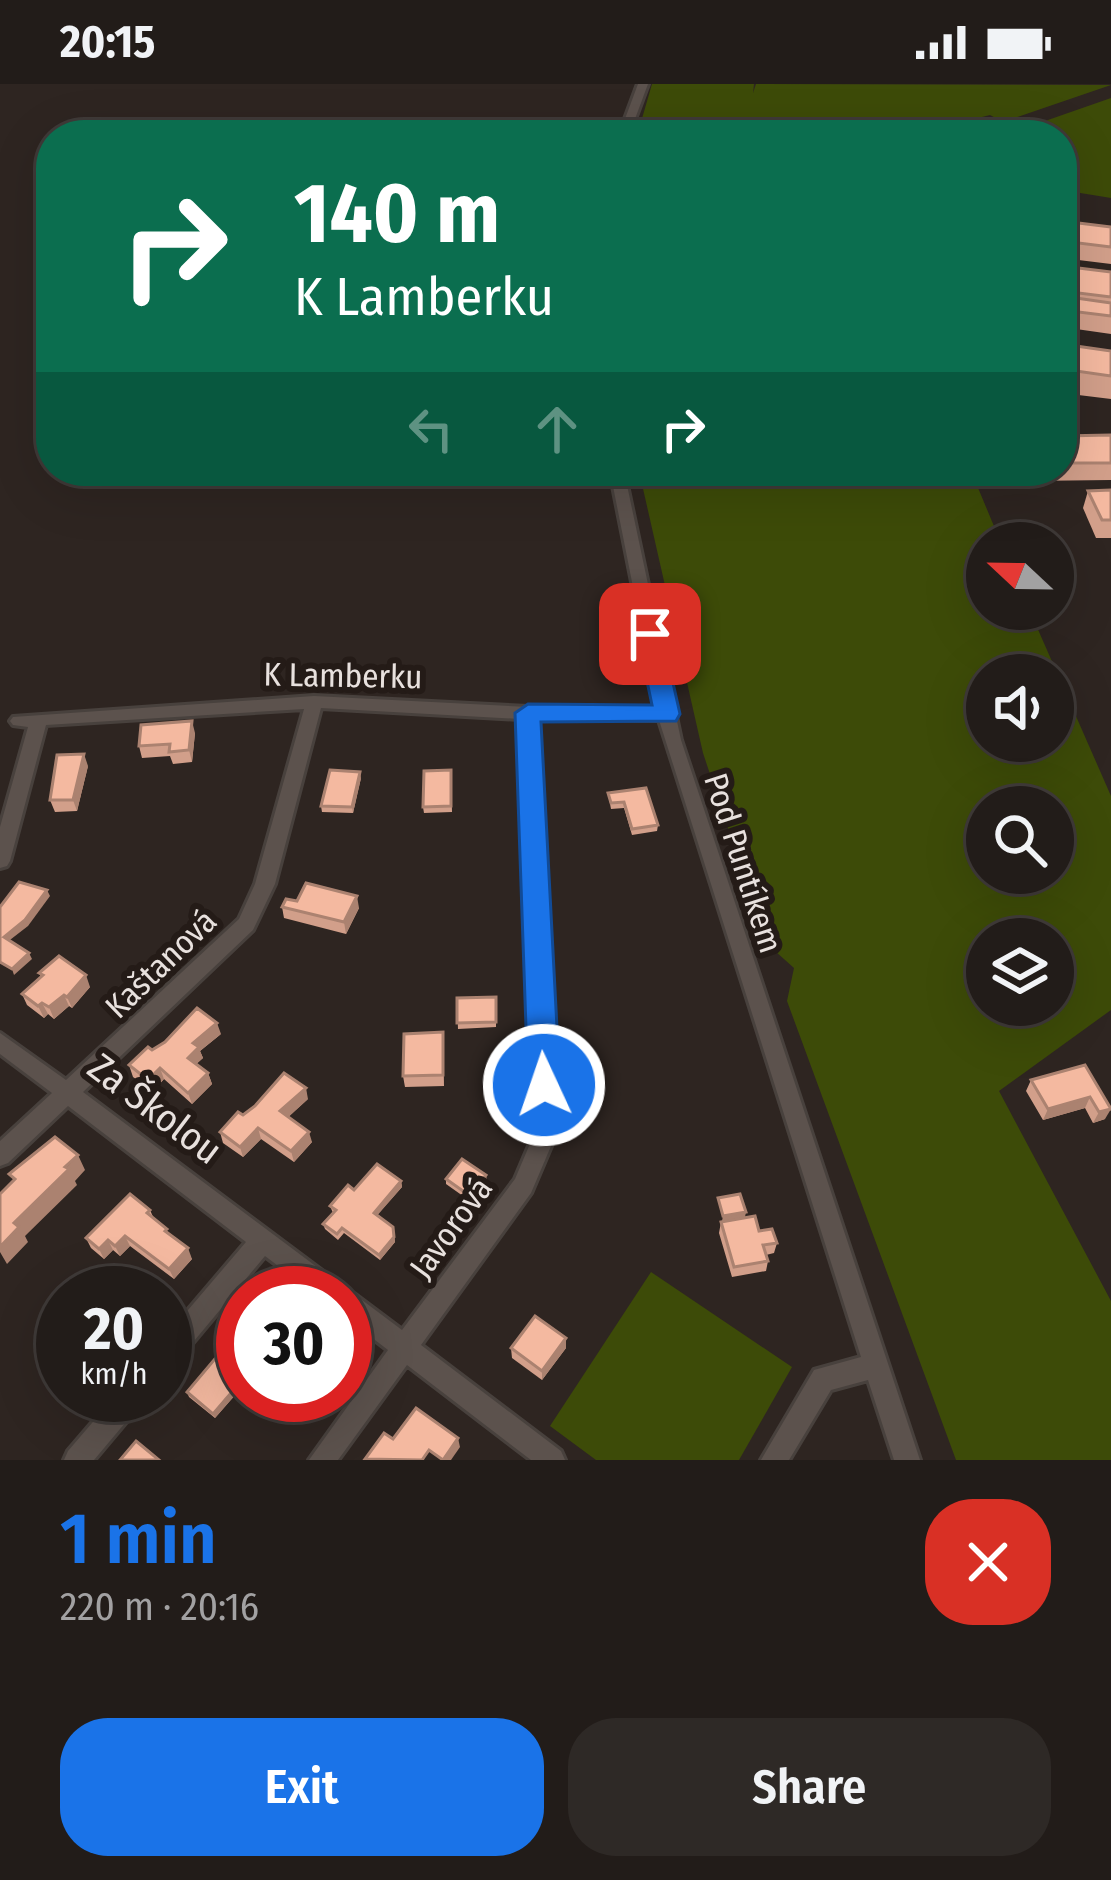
<!DOCTYPE html>
<html lang="en">
<head>
<meta charset="utf-8">
<style>
	:root { --surface:#221c19; --page:#2e2926; --text:#f1f3f6; --muted:#a2a1a2; --line:#3f3a38; --accent:#1a73e8 }
	body { margin:0; font-family:"Fira Sans Condensed",sans-serif; background:var(--page); color:var(--text); height:100vh; display:flex; flex-direction:column; font-size:45px; white-space:nowrap }
	* { box-sizing:border-box; margin:0 }
	p { font-size:39px; color:var(--muted) }
	.icon { flex:none; width:66px; height:66px; fill:none; stroke:currentColor; stroke-width:2; stroke-linecap:round; stroke-linejoin:round }
	.map { position:relative; height:1376px; overflow:hidden }
	.panel { display:flex; flex-direction:column; background:var(--surface); flex:1 }
	.panel>* { flex:none }
	.hud { position:absolute; left:36px; top:36px; width:1041px; height:366px; border-radius:48px; box-shadow:0 12px 48px #0002,0 0 0 3px var(--line); background:#0b6e4f; color:#fff; overflow:hidden }
	.needle { width:78px; rotate:292deg }
	.fabs { position:absolute; left:966px; top:438px; display:grid; gap:24px }
	.fabs a { display:grid; place-items:center; width:108px; height:108px; border-radius:50%; background:var(--surface); box-shadow:0 12px 48px #0002,0 0 0 3px var(--line); font-size:60px }
	.speed { position:absolute; left:36px; top:1182px; display:flex; gap:24px; font-size:60px; font-weight:700; text-align:center }
	.speed>* { display:grid; place-content:center; width:156px; height:156px; border-radius:50%; background:var(--surface); box-shadow:0 12px 48px #0002,0 0 0 3px var(--line); line-height:1 }
	.speed small { font-size:30px; font-weight:400 }
	.speed .limit { border:18px solid #d22; background:#fff; color:#111 }
	.pin { position:absolute; display:grid; place-items:center; width:102px; height:102px; color:#fff; margin:-51px; border-radius:24px; box-shadow:0 6px 18px #0006 }
	.me { position:absolute; width:132px; margin:-66px; rotate:357deg; stroke-linejoin:round; filter:drop-shadow(0 0 9px #0008) }
	.turn { display:flex; align-items:center; gap:42px; height:252px; padding:0 60px; font-size:54px }
	.turn .icon { width:156px; height:156px; stroke-width:2.5 }
	.turn b { display:block; font-size:84px; line-height:102px }
	.lanes { display:flex; align-items:center; height:114px; padding:0 60px; background:#0003; justify-content:center; gap:60px; direction:ltr }
	.lanes .off { opacity:.35 }
	.round { display:grid; place-items:center; flex:none; width:126px; height:126px; border-radius:48px; background:var(--page) }
	.head { display:flex; align-items:center; justify-content:space-between; height:204px; padding:0 60px }
	h1 { font-size:72px; font-weight:600; line-height:90px; color:var(--accent) }
	.action { display:flex; gap:24px; margin-top:auto; padding:24px 60px }
	.action a { flex:1; height:138px; border-radius:48px; background:var(--accent); color:#fff; font-size:48px; font-weight:600; line-height:138px; text-align:center }
	.action a+a { background:var(--page); color:var(--text) }
	.status { display:flex; justify-content:space-between; align-items:center; height:84px; padding:0 60px; background:var(--surface); direction:ltr }
	.status svg { height:33px; fill:currentColor }
	.map>svg:first-child { display:block }
	.green { fill:#3d4b08; fill-rule:evenodd }
	.lines { fill:none; stroke-linecap:round; stroke-linejoin:round }
	.minor-casing { stroke:#48413d; stroke-width:6 }
	.minor { fill:#5c524d; fill-rule:evenodd }
	.wall { fill:#d29f8a }
	.shaded-wall { fill:#ab8270 }
	.building { fill:#f4b9a0; stroke:#ab8270; stroke-width:3 }
	.route { fill:#1a73e8; stroke:#114b97; stroke-width:3 }
	.labels { text-anchor:middle; dominant-baseline:central; stroke-width:12; stroke-linejoin:round; paint-order:stroke }
	.street-label { font-size:33px; fill:#e8e1de; stroke:#241b17 }
	.near-street-label { font-size:39px; fill:#e8e1de; stroke:#241b17 }
</style>
</head>
<body>
<div class="status"><b>20:15</b><svg viewBox="0 0 49 12"><path d="M0 12V9h3v3zM5 12V6h3v6zM10 12V3h3v9zM15 12V0h3v12zM26 1h20v11H26zM47 4h2v5h-2z"/></svg></div>
<div class="map">
<svg width="1111" height="1376" viewBox="0 0 1111 1376">
	<rect width="100%" height="100%" fill="#2e2521"/>
	<g class="green">
		<path d="M 652,0 L 754,0 L 753,9 L 756,0 L 1111,1 L 1003,38 L 990,31 L 982,33 L 986,37 C 927,42 676,69 641,38 Z"/>
		<path d="M 1111,14 L 1111,114 L 1062,106 L 1062,51 L 1029,51 L 1025,44 Z"/>
		<path d="M 639,387 L 971,387 L 1001,459 L 987,459 L 987,525 L 1029,525 L 1111,712 L 1111,926 L 999,1007 L 1111,1217 L 1111,1376 L 956,1376 L 787,917 L 794,884 L 766,859 L 703,669 ZM 1053,591 L 1053,657 L 987,657 L 987,591 ZM 1053,723 L 1053,789 L 987,789 L 987,723 ZM 1053,855 L 1053,921 L 987,921 L 987,855 Z"/>
		<path d="M 651,1188 L 792,1283 L 739,1376 L 596,1376 L 550,1342 Z"/>
	</g>
	<g class="lines">
		<defs>
			<g id="minor">
				<path d="M 638,0 L 648,0 L 629,51 L 619,51 Z"/>
				<path d="M 610,387 L 624,387 L 681,656 L 920,1376 L 894,1376 L 868,1296 L 831,1306 L 789,1376 L 761,1376 L 814,1286 L 861,1273 L 659,636 L 537,635 L 557,1048 L 531,1109 L 421,1261 L 561,1367 L 565,1376 L 531,1376 L 407,1281 L 338,1376 L 309,1376 L 388,1266 L 345,1233 L 345,1209 L 314,1209 L 265,1172 L 174,1281 L 165,1284 L 165,1253 L 246,1158 L 68,1022 L 8,1079 L 0,1082 L 0,1057 L 52,1009 L 0,970 L 0,949 L 66,996 L 239,835 L 255,800 L 304,625 L 46,641 L 10,777 L 7,782 L 0,784 L 0,743 L 28,643 L 13,641 L 10,637 L 13,633 L 314,612 L 528,623 L 657,624 ZM 321,624 L 520,635 L 535,1048 L 515,1095 L 402,1246 L 354,1210 L 344,1207 L 341,1201 L 83,1008 L 253,846 L 275,800 Z"/>
				<path d="M 116,1311 L 145,1311 L 141,1320 L 94,1376 L 64,1376 L 68,1367 Z"/>
			</g>
		</defs>
		<use href="#minor" class="minor-casing"/>
		<use href="#minor" class="minor"/>
	</g>
	<g class="wall">
		<path d="M 1062,137 L 1111,143 L 1111,180 L 1062,174 Z"/>
		<path d="M 1062,182 L 1111,188 L 1111,250 L 1062,243 Z"/>
		<path d="M 1062,260 L 1111,267 L 1111,315 L 1062,309 Z"/>
		<path d="M 1111,351 L 1111,396 L 1028,397 L 1021,396 L 1017,387 L 1062,387 L 1062,352 Z"/>
		<path d="M 1111,406 L 1111,454 L 1096,454 L 1083,424 L 1088,407 Z"/>
		<path d="M 195,649 L 192,678 L 173,680 L 170,672 L 142,674 L 139,662 Z"/>
		<path d="M 88,682 L 77,727 L 55,728 L 50,716 Z"/>
		<path d="M 451,686 L 452,728 L 424,729 L 423,723 Z"/>
		<path d="M 361,694 L 353,729 L 322,728 L 321,722 Z"/>
		<path d="M 646,704 L 658,741 L 657,747 L 632,751 L 624,724 L 611,725 L 608,709 Z"/>
		<path d="M 297,817 L 359,824 L 346,850 L 284,834 L 282,823 Z"/>
		<path d="M 39,889 L 90,903 L 72,924 L 69,922 L 54,935 L 48,930 L 44,934 L 27,921 L 22,910 L 41,893 Z"/>
		<path d="M 496,913 L 496,943 L 458,945 L 457,914 Z"/>
		<path d="M 443,948 L 444,1002 L 405,1003 L 403,992 Z"/>
		<path d="M 221,950 L 200,967 L 203,974 L 196,980 L 208,989 L 212,1000 L 192,1020 L 164,995 L 153,1007 L 133,993 L 129,981 L 152,966 Z"/>
		<path d="M 1085,981 L 1105,1035 L 1093,1039 L 1085,1024 L 1043,1036 L 1026,1007 L 1031,996 Z"/>
		<path d="M 308,1015 L 288,1033 L 312,1058 L 294,1078 L 261,1055 L 243,1073 L 223,1059 L 220,1048 L 243,1031 Z"/>
		<path d="M 446,1095 L 487,1096 L 470,1117 L 446,1100 Z"/>
		<path d="M 401,1097 L 402,1103 L 377,1131 L 393,1143 L 395,1158 L 380,1176 L 344,1149 L 338,1156 L 325,1145 L 323,1140 L 333,1129 L 330,1122 L 354,1106 Z"/>
		<path d="M 150,1126 L 154,1135 L 192,1175 L 174,1195 L 130,1162 L 120,1172 L 113,1166 L 104,1175 L 91,1164 L 86,1154 Z"/>
		<path d="M 721,1138 L 759,1147 L 777,1159 L 774,1169 L 766,1171 L 768,1177 L 766,1187 L 732,1193 L 719,1149 Z"/>
		<path d="M 243,1230 L 243,1302 L 215,1334 L 189,1313 L 187,1308 L 235,1252 L 230,1245 Z"/>
		<path d="M 566,1254 L 566,1264 L 542,1296 L 512,1274 L 511,1264 Z"/>
	</g>
	<g class="shaded-wall">
		<path d="M 192,637 L 195,649 L 192,678 L 189,666 Z"/>
		<path d="M 84,670 L 88,682 L 77,727 L 73,716 Z"/>
		<path d="M 360,688 L 361,694 L 353,729 L 352,723 Z"/>
		<path d="M 47,806 L 50,812 L 28,842 L 6,859 L 4,853 Z"/>
		<path d="M 357,812 L 359,824 L 346,850 L 344,838 Z"/>
		<path d="M 29,869 L 32,875 L 14,891 L 12,885 Z"/>
		<path d="M 86,891 L 90,903 L 72,924 L 67,913 Z"/>
		<path d="M 64,911 L 69,922 L 54,935 L 49,923 Z"/>
		<path d="M 42,919 L 48,930 L 44,934 L 38,922 Z"/>
		<path d="M 217,939 L 221,950 L 200,967 L 203,974 L 191,985 L 188,974 L 193,959 Z"/>
		<path d="M 160,984 L 164,995 L 153,1007 L 148,996 Z"/>
		<path d="M 208,989 L 212,1000 L 192,1020 L 188,1009 Z"/>
		<path d="M 306,1004 L 308,1015 L 283,1038 L 280,1027 Z"/>
		<path d="M 1090,1013 L 1085,1024 L 1043,1036 L 1048,1025 Z"/>
		<path d="M 1111,1025 L 1105,1035 L 1093,1039 L 1099,1028 Z"/>
		<path d="M 258,1044 L 261,1055 L 243,1073 L 240,1063 Z"/>
		<path d="M 309,1048 L 312,1058 L 294,1078 L 291,1067 Z"/>
		<path d="M 78,1071 L 85,1086 L 75,1097 L 77,1101 L 25,1152 L 28,1158 L 7,1180 L 0,1168 L 0,1163 L 14,1139 Z"/>
		<path d="M 486,1091 L 487,1096 L 470,1117 L 470,1112 Z"/>
		<path d="M 401,1097 L 402,1103 L 375,1134 L 374,1129 Z"/>
		<path d="M 746,1128 L 745,1133 L 722,1137 L 723,1132 Z"/>
		<path d="M 125,1152 L 130,1162 L 120,1172 L 115,1162 Z"/>
		<path d="M 394,1153 L 395,1158 L 380,1176 L 379,1171 Z"/>
		<path d="M 108,1156 L 113,1166 L 104,1175 L 99,1165 Z"/>
		<path d="M 188,1164 L 192,1175 L 174,1195 L 169,1185 Z"/>
		<path d="M 566,1254 L 566,1264 L 542,1296 L 542,1287 Z"/>
		<path d="M 243,1295 L 243,1302 L 215,1334 L 213,1330 Z"/>
		<path d="M 458,1354 L 460,1363 L 451,1376 L 443,1376 Z"/>
	</g>
	<g class="building">
		<path d="M 1062,137 L 1111,143 L 1111,163 L 1062,157 Z"/>
		<path d="M 1062,182 L 1111,188 L 1111,213 L 1062,207 Z"/>
		<path d="M 1062,212 L 1111,219 L 1111,232 L 1062,226 Z"/>
		<path d="M 1062,260 L 1111,267 L 1111,292 L 1062,285 Z"/>
		<path d="M 1111,351 L 1111,379 L 1062,379 L 1062,352 Z"/>
		<path d="M 1111,406 L 1111,436 L 1102,436 L 1088,407 Z"/>
		<path d="M 192,637 L 189,666 L 169,668 L 170,660 L 139,662 L 141,641 Z"/>
		<path d="M 84,670 L 73,716 L 50,716 L 57,671 Z"/>
		<path d="M 330,686 L 360,688 L 352,723 L 321,722 Z"/>
		<path d="M 451,686 L 451,722 L 423,723 L 424,687 Z"/>
		<path d="M 646,704 L 658,741 L 632,745 L 624,718 L 611,719 L 608,709 Z"/>
		<path d="M 19,798 L 47,806 L 25,836 L 4,853 L 29,869 L 12,885 L 0,878 L 0,823 Z"/>
		<path d="M 306,799 L 357,812 L 344,838 L 282,823 L 286,815 L 297,817 Z"/>
		<path d="M 59,872 L 86,891 L 67,913 L 64,911 L 49,923 L 42,919 L 38,922 L 22,910 L 43,891 L 39,889 Z"/>
		<path d="M 496,913 L 496,938 L 457,939 L 457,914 Z"/>
		<path d="M 197,924 L 217,939 L 193,959 L 199,963 L 188,974 L 208,989 L 188,1009 L 160,984 L 148,996 L 129,981 L 148,963 L 152,966 L 165,958 Z"/>
		<path d="M 443,948 L 443,991 L 403,992 L 404,950 Z"/>
		<path d="M 1085,981 L 1111,1025 L 1099,1028 L 1090,1013 L 1048,1025 L 1031,996 Z"/>
		<path d="M 284,989 L 306,1004 L 280,1027 L 309,1048 L 291,1067 L 258,1044 L 240,1063 L 220,1048 L 238,1028 L 243,1031 L 255,1022 Z"/>
		<path d="M 55,1053 L 78,1071 L 65,1083 L 69,1085 L 14,1139 L 19,1143 L 0,1163 L 0,1110 L 15,1095 L 9,1090 Z"/>
		<path d="M 462,1075 L 486,1091 L 470,1112 L 446,1095 Z"/>
		<path d="M 377,1080 L 401,1097 L 374,1129 L 393,1143 L 394,1153 L 379,1171 L 342,1144 L 337,1150 L 323,1140 L 336,1126 L 330,1122 L 348,1101 L 354,1106 Z"/>
		<path d="M 130,1110 L 150,1126 L 147,1129 L 167,1145 L 165,1147 L 188,1164 L 169,1185 L 125,1152 L 115,1162 L 108,1156 L 99,1165 L 86,1154 Z"/>
		<path d="M 740,1110 L 746,1128 L 723,1132 L 718,1114 Z"/>
		<path d="M 755,1132 L 759,1147 L 772,1145 L 777,1159 L 763,1161 L 768,1177 L 734,1183 L 721,1138 Z"/>
		<path d="M 243,1230 L 243,1295 L 213,1330 L 187,1308 L 236,1250 L 230,1245 Z"/>
		<path d="M 535,1232 L 566,1254 L 542,1287 L 511,1264 Z"/>
		<path d="M 416,1324 L 458,1354 L 443,1376 L 429,1366 L 422,1376 L 365,1375 L 384,1349 L 393,1355 Z"/>
		<path d="M 136,1357 L 159,1376 L 120,1376 Z"/>
	</g>
	<path class="route" d="M 650,542 L 662,550 L 680,630 L 676,637 L 541,638 L 560,1001 L 555,1011 L 544,1015 L 532,1011 L 528,1001 L 515,629 L 528,620 L 652,621 L 637,550 Z"/>
	<g class="labels">
		<g class="street-label">
			<text transform="translate(343 592) rotate(1)">K Lamberku</text>
			<text transform="translate(743 779) rotate(72)">Pod Puntíkem</text>
			<text transform="translate(161 880) rotate(-44)">Kaštanová</text>
			<text transform="translate(451 1144) rotate(-54)">Javorová</text>
		</g>
		<g class="near-street-label">
			<text transform="translate(155 1025) rotate(37)">Za Školou</text>
		</g>
	</g>
</svg>
<div class="fabs">
<a><svg class="needle" viewBox="-14 -14 28 28"><path d="M0-13l5 13h-10z" fill="#e53935"/><path d="M0 13l5-13h-10z" fill="#a2a1a2"/></svg></a>
<a><svg class="icon" aria-label="sound" viewBox="0 0 24 24"><path d="M4 9h4l5-4v14l-5-4H4zM17 9q2 3 0 6"/></svg></a>
<a><svg class="icon" aria-label="search" viewBox="0 0 24 24"><circle cx="10" cy="10" r="6"/><path d="M15 15l6 6"/></svg></a>
<a><svg class="icon" aria-label="layers" viewBox="0 0 24 24"><path d="M12 4l9 5-9 5-9-5zM3 14l9 5 9-5"/></svg></a>
</div>
<div class="speed"><div>20<small>km/h</small></div><div class="limit">30</div></div>
<div class="pin" style="left:650px;top:550px;background:#d93025"><svg class="icon" aria-label="arrive" viewBox="0 0 24 24"><path d="M6 21V4h12l-3 4 3 4H6"/></svg></div>
<svg class="me" style="left:544px;top:1001px" viewBox="-20 -20 40 40"><circle r="17" fill="#1a73e8" stroke="#fff" stroke-width="3"/><path d="M0-11L8 9 0 5-8 9z" fill="#fff"/></svg>
<div class="hud">
<div class="turn"><svg class="icon" aria-label="right" viewBox="0 0 24 24"><path d="M7 20v-9h11M14 6l5 5-5 5"/></svg><div><b>140 m</b>K Lamberku</div></div>
<div class="lanes"><svg class="icon off" aria-label="left" viewBox="0 0 24 24"><path d="M17 20v-9H6M10 6l-5 5 5 5"/></svg><svg class="icon off" aria-label="ahead" viewBox="0 0 24 24"><path d="M12 20V5M6 11l6-6 6 6"/></svg><svg class="icon" aria-label="right" viewBox="0 0 24 24"><path d="M7 20v-9h11M14 6l5 5-5 5"/></svg></div>
</div>
</div>
<section class="panel">
<div class="head"><div><h1>1 min</h1><p>220 m · 20:16</p></div><a class="round" style="background:#d93025;color:#fff"><svg class="icon" aria-label="close" viewBox="0 0 24 24"><path d="M6 6l12 12M18 6L6 18"/></svg></a></div>
<div class="action"><a>Exit</a><a>Share</a></div>
</section>
</body>
</html>
